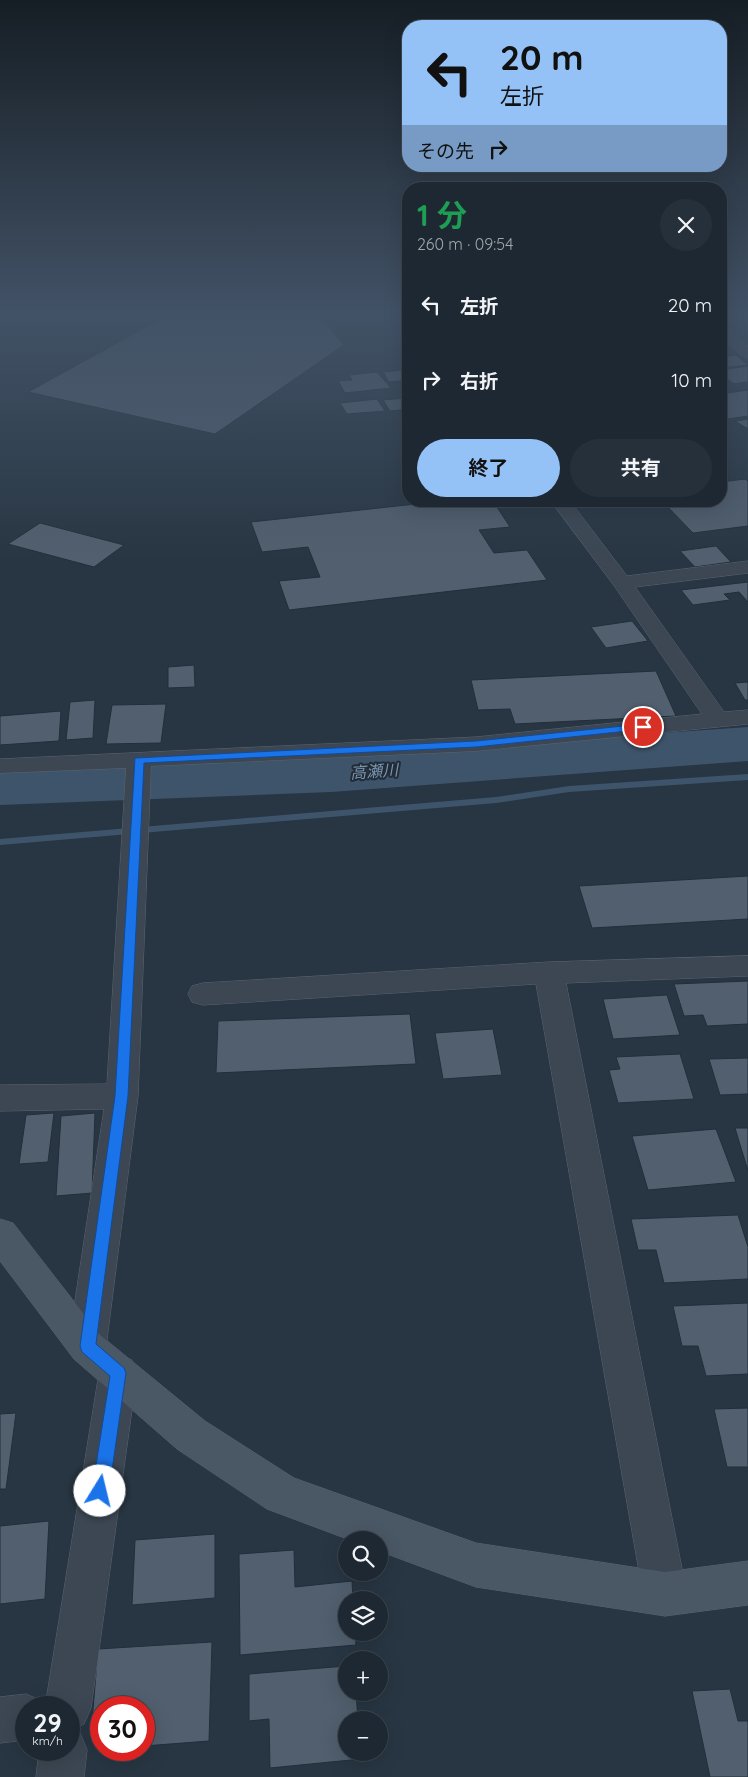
<!DOCTYPE html>
<html lang="ja">
<head>
<meta charset="utf-8">
<style>
	:root { --surface:#1e2832; --page:#26303a; --text:#f1f3f6; --muted:#a1a6ac; --line:#3c444d; --accent:#95c2f6 }
	body { margin:0; font-family:Quicksand,"Noto Sans JP",sans-serif; background:var(--page); color:var(--text); height:100vh; display:flex; flex-direction:column; font-size:19px; white-space:nowrap }
	* { box-sizing:border-box; margin:0 }
	p { font-size:16px; color:var(--muted) }
	.icon { flex:none; width:28px; height:28px; fill:none; stroke:currentColor; stroke-width:2; stroke-linecap:round; stroke-linejoin:round }
	.map { position:relative; flex:1; overflow:hidden }
	.drawer { position:absolute; left:402px; top:182px; width:325px; height:325px; display:flex; flex-direction:column; background:var(--surface); border-radius:20px; box-shadow:0 5px 20px #0002,0 0 0 1px var(--line) }
	.drawer>* { flex:none }
	.guide { position:absolute; left:402px; top:20px; width:325px; height:152px; border-radius:20px; box-shadow:0 5px 20px #0002,0 0 0 1px var(--line); background:#95c2f6; color:#111; overflow:hidden }
	.buttons { position:absolute; left:338px; top:1531px; display:grid; gap:10px }
	.buttons a { display:grid; place-items:center; width:50px; height:50px; border-radius:50%; background:var(--surface); box-shadow:0 5px 20px #0002,0 0 0 1px var(--line); font-size:25px }
	.speed { position:absolute; left:15px; top:1696px; display:flex; gap:10px; font-size:25px; font-weight:700; text-align:center }
	.speed>* { display:grid; place-content:center; width:65px; height:65px; border-radius:50%; background:var(--surface); box-shadow:0 5px 20px #0002,0 0 0 1px var(--line); line-height:1 }
	.speed small { font-size:12px; font-weight:400 }
	.speed .limit { border:8px solid #d22; background:#fff; color:#111 }
	.pin { position:absolute; display:grid; place-items:center; width:42px; height:42px; color:#fff; margin:-21px; border:2px solid #fff; border-radius:50%; box-shadow:0 1px 5px #0007 }
	.me { position:absolute; width:55px; margin:-28px; rotate:9deg; stroke-linejoin:round; filter:drop-shadow(0 0 4px #0008) }
	.turn { display:flex; align-items:center; gap:18px; height:105px; padding:0 15px; font-size:22px }
	.turn .icon { width:65px; height:65px; stroke-width:2.5 }
	.turn b { display:block; font-size:35px; line-height:42px }
	.then { display:flex; align-items:center; height:48px; padding:0 15px; background:#0003; gap:10px; font-size:19px }
	.round { display:grid; place-items:center; flex:none; width:52px; height:52px; border-radius:26px; background:var(--page) }
	.summary { display:flex; align-items:center; justify-content:space-between; height:85px; padding:0 15px }
	h1 { font-size:30px; font-weight:700; line-height:38px; color:#1e9e55 }
	.action { display:flex; gap:10px; margin-top:auto; padding:10px 15px }
	.action a { flex:1; height:58px; border-radius:30px; background:var(--accent); color:#111; font-size:20px; font-weight:700; line-height:58px; text-align:center }
	.action a+a { background:var(--page); color:var(--text) }
	ul { padding:0; list-style:none }
	li { display:flex; align-items:center; gap:15px; height:75px; padding:0 15px }
	li div { flex:1 }
	li b { display:block; font-size:19px }
	li em { font-style:normal }
	.map>svg:first-child { display:block }
	.lines { fill:none; stroke-linecap:round; stroke-linejoin:round }
	.stream { fill:#3e546b; fill-rule:evenodd }
	.river { fill:#3e546b; fill-rule:evenodd }
	.building { fill:#515f6e; stroke:#232e3a }
	.street-casing { stroke:#5b6570; stroke-width:1 }
	.secondary-casing { stroke:#5b6570; stroke-width:1 }
	.street { fill:#3c4753; fill-rule:evenodd }
	.secondary { fill:#4a5765; fill-rule:evenodd }
	.route { fill:#1a73e8; stroke:#114b97 }
	.labels { text-anchor:middle; dominant-baseline:central; stroke-width:4; stroke-linejoin:round; paint-order:stroke }
	.water-label { font-size:16px; font-style:italic; fill:#7b95ae; stroke:#212c38 }
</style>
</head>
<body>
<div class="map">
<svg width="748" height="1777" viewBox="0 0 748 1777">
	<rect width="100%" height="100%" fill="#283643"/>
	<g class="lines">
		<path class="stream" d="M 748,774 L 748,780 L 569,792 L 496,803 L 0,845 L 0,839 L 496,797 L 569,786 Z"/>
		<path class="river" d="M 748,727 L 748,761 L 331,792 L 0,805 L 0,767 L 331,756 Z"/>
	</g>
	<g class="building">
		<path d="M 175,311 L 307,311 L 318,313 L 344,345 L 215,434 L 28,392 Z"/>
		<path d="M 728,311 L 748,311 L 748,320 L 741,321 Z"/>
		<path d="M 736,355 L 748,365 L 721,368 L 721,357 Z"/>
		<path d="M 748,366 L 748,382 L 734,384 L 726,378 L 721,378 L 721,370 Z"/>
		<path d="M 409,369 L 409,380 L 389,382 L 383,372 Z"/>
		<path d="M 377,372 L 391,388 L 345,393 L 338,381 L 352,380 L 349,375 Z"/>
		<path d="M 748,390 L 748,416 L 721,420 L 721,394 Z"/>
		<path d="M 409,394 L 409,409 L 390,411 L 383,400 L 406,398 L 404,395 Z"/>
		<path d="M 377,399 L 385,411 L 347,414 L 340,403 Z"/>
		<path d="M 748,419 L 748,429 L 735,421 Z"/>
		<path d="M 745,479 L 748,481 L 748,526 L 693,533 L 662,501 L 721,501 L 721,482 Z"/>
		<path d="M 443,501 L 493,501 L 510,527 L 479,530 L 494,553 L 527,550 L 547,580 L 289,610 L 279,581 L 320,577 L 308,547 L 262,552 L 251,522 Z"/>
		<path d="M 40,523 L 124,545 L 94,567 L 8,544 Z"/>
		<path d="M 716,546 L 731,562 L 695,567 L 680,551 Z"/>
		<path d="M 748,582 L 748,602 L 739,592 L 724,594 L 730,600 L 693,605 L 681,590 Z"/>
		<path d="M 632,621 L 648,641 L 606,648 L 591,627 Z"/>
		<path d="M 194,665 L 195,687 L 168,688 L 168,667 Z"/>
		<path d="M 656,671 L 676,716 L 515,724 L 510,709 L 478,710 L 471,680 Z"/>
		<path d="M 748,682 L 748,700 L 745,700 L 735,683 Z"/>
		<path d="M 95,700 L 93,738 L 66,740 L 70,702 Z"/>
		<path d="M 166,704 L 161,743 L 106,744 L 112,705 Z"/>
		<path d="M 61,711 L 59,741 L 0,745 L 0,716 Z"/>
		<path d="M 748,876 L 748,919 L 592,928 L 579,886 Z"/>
		<path d="M 748,981 L 748,1024 L 707,1026 L 703,1015 L 684,1016 L 674,984 Z"/>
		<path d="M 667,995 L 680,1035 L 613,1039 L 603,999 Z"/>
		<path d="M 410,1014 L 416,1064 L 216,1073 L 218,1021 Z"/>
		<path d="M 493,1029 L 502,1075 L 443,1079 L 435,1033 Z"/>
		<path d="M 680,1054 L 694,1099 L 618,1103 L 609,1070 L 620,1069 L 616,1057 Z"/>
		<path d="M 748,1058 L 748,1094 L 720,1095 L 709,1059 Z"/>
		<path d="M 54,1113 L 48,1162 L 19,1164 L 26,1115 Z"/>
		<path d="M 95,1113 L 92,1193 L 56,1196 L 61,1116 Z"/>
		<path d="M 735,1128 L 748,1128 L 748,1171 Z"/>
		<path d="M 716,1129 L 736,1182 L 648,1190 L 632,1136 Z"/>
		<path d="M 738,1215 L 748,1247 L 748,1279 L 664,1283 L 656,1250 L 638,1250 L 631,1219 Z"/>
		<path d="M 748,1303 L 748,1374 L 706,1376 L 698,1346 L 682,1346 L 673,1306 Z"/>
		<path d="M 748,1408 L 748,1467 L 727,1467 L 714,1409 Z"/>
		<path d="M 16,1413 L 6,1489 L 0,1489 L 0,1414 Z"/>
		<path d="M 49,1521 L 45,1599 L 0,1604 L 0,1526 Z"/>
		<path d="M 215,1534 L 215,1598 L 132,1605 L 135,1540 Z"/>
		<path d="M 294,1550 L 295,1587 L 352,1581 L 353,1600 L 346,1600 L 346,1632 L 355,1632 L 356,1645 L 240,1655 L 239,1554 Z"/>
		<path d="M 212,1642 L 209,1741 L 144,1746 L 144,1708 L 101,1708 L 101,1721 L 92,1722 L 98,1649 Z"/>
		<path d="M 346,1666 L 346,1692 L 356,1692 L 358,1720 L 346,1720 L 346,1752 L 360,1752 L 361,1759 L 270,1768 L 269,1719 L 249,1721 L 249,1674 Z"/>
		<path d="M 730,1689 L 738,1721 L 748,1721 L 748,1777 L 710,1777 L 692,1691 Z"/>
	</g>
	<g class="lines">
		<defs>
			<g id="street">
				<path d="M 721,328 L 726,329 L 748,346 L 748,358 L 743,356 L 721,339 Z"/>
				<path d="M 551,501 L 570,501 L 627,576 L 748,561 L 748,573 L 635,587 L 724,712 L 748,710 L 748,724 L 476,751 L 151,766 L 138,1096 L 106,1347 L 100,1359 L 87,1365 L 74,1359 L 68,1347 L 104,1109 L 0,1111 L 0,1085 L 107,1084 L 126,768 L 0,773 L 0,759 L 476,737 L 702,714 L 615,587 Z"/>
				<path d="M 748,956 L 748,976 L 566,983 L 687,1594 L 680,1609 L 665,1616 L 650,1609 L 643,1594 L 536,984 L 203,1005 L 192,1002 L 188,994 L 192,986 L 203,983 L 549,962 Z"/>
				<path d="M 118,1355 L 132,1360 L 137,1373 L 91,1708 L 84,1724 L 71,1730 L 80,1733 L 87,1750 L 84,1777 L 36,1777 L 39,1750 L 69,1750 L 69,1708 L 26,1708 L 26,1740 L 0,1743 L 0,1697 L 26,1694 L 42,1701 L 45,1707 L 99,1373 L 104,1360 Z"/>
			</g>
			<path id="secondary" d="M 0,1219 L 13,1223 L 100,1335 L 205,1421 L 294,1478 L 476,1543 L 665,1572 L 748,1561 L 748,1605 L 665,1616 L 476,1587 L 379,1551 L 379,1540 L 350,1540 L 267,1509 L 177,1449 L 74,1359 L 0,1261 Z"/>
		</defs>
		<use href="#street" class="street-casing"/>
		<use href="#secondary" class="secondary-casing"/>
		<use href="#street" class="street"/>
		<use href="#secondary" class="secondary"/>
	</g>
	<linearGradient id="sky" x2="0" y2="1"><stop stop-color="#161e25"/><stop offset="0.56" stop-color="#425266"/><stop offset="1" stop-color="#425266" stop-opacity="0"/></linearGradient>
	<rect width="748" height="560" fill="url(#sky)"/>
	<path class="route" d="M 643,724 L 648,727 L 647,729 L 476,747 L 144,763 L 128,1096 L 96,1344 L 124,1368 L 126,1373 L 109,1491 L 106,1497 L 100,1500 L 94,1497 L 92,1491 L 110,1376 L 82,1352 L 80,1346 L 115,1096 L 135,758 L 476,741 Z"/>
	<g class="labels">
		<g class="water-label">
			<text transform="translate(374 771) rotate(-4)">高瀬川</text>
		</g>
	</g>
</svg>
<div class="buttons">
<a><svg class="icon" aria-label="search" viewBox="0 0 24 24"><circle cx="10" cy="10" r="6"/><path d="M15 15l6 6"/></svg></a>
<a><svg class="icon" aria-label="layers" viewBox="0 0 24 24"><path d="M12 4l9 5-9 5-9-5zM3 14l9 5 9-5"/></svg></a>
<a>+</a>
<a>−</a>
</div>
<div class="speed"><div>29<small>km/h</small></div><div class="limit">30</div></div>
<div class="pin" style="left:643px;top:727px;background:#d93025"><svg class="icon" aria-label="arrive" viewBox="0 0 24 24"><path d="M6 21V4h12l-3 4 3 4H6"/></svg></div>
<svg class="me" style="left:100px;top:1491px" viewBox="-20 -20 40 40"><circle r="19" fill="#fff"/><path d="M0-13L10 11 0 6-10 11z" fill="#1a73e8"/></svg>
<div class="guide">
<div class="turn"><svg class="icon" aria-label="left" viewBox="0 0 24 24"><path d="M17 20v-9H6M10 6l-5 5 5 5"/></svg><div><b>20 m</b>左折</div></div>
<div class="then">その先<svg class="icon" aria-label="right" viewBox="0 0 24 24"><path d="M7 20v-9h11M14 6l5 5-5 5"/></svg></div>
</div>
<section class="drawer">
<div class="summary"><div><h1>1 分</h1><p>260 m · 09:54</p></div><a class="round"><svg class="icon" aria-label="close" viewBox="0 0 24 24"><path d="M6 6l12 12M18 6L6 18"/></svg></a></div>
<ul>
<li><svg class="icon" aria-label="left" viewBox="0 0 24 24"><path d="M17 20v-9H6M10 6l-5 5 5 5"/></svg><div><b>左折</b></div><em>20 m</em></li>
<li><svg class="icon" aria-label="right" viewBox="0 0 24 24"><path d="M7 20v-9h11M14 6l5 5-5 5"/></svg><div><b>右折</b></div><em>10 m</em></li>
</ul>
<div class="action"><a>終了</a><a>共有</a></div>
</section>
</div>
</body>
</html>
